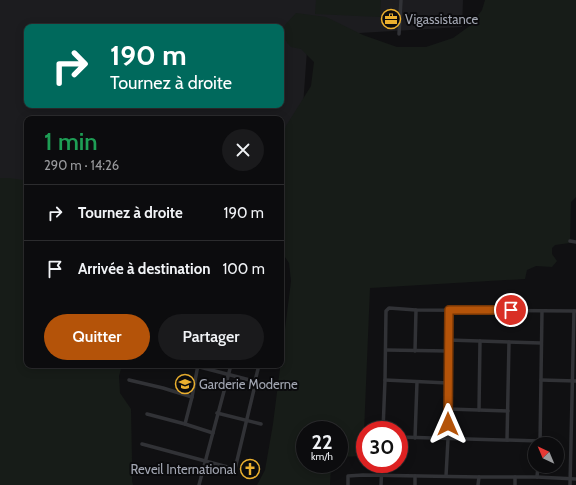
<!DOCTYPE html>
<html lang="fr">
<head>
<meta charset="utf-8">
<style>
	:root { --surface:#0c0c0e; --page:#1a1a1c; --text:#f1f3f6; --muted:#9a9b9e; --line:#2c2c2e; --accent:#b45309 }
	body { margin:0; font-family:Cabin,sans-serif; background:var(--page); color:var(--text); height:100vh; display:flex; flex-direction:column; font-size:15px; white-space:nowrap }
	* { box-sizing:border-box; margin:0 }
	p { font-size:13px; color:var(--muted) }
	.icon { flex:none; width:22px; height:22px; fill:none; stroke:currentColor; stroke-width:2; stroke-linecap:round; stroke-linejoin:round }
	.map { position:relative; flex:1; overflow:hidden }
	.side { position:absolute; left:24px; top:116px; width:260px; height:252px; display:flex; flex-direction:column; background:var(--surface); border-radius:8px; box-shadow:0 2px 10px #0003,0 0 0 1px var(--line) }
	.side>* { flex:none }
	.banner { position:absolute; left:24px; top:24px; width:260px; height:84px; border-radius:8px; box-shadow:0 2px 10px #0003,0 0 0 1px var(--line); background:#00695c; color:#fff; overflow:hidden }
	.needle { width:26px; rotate:316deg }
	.fabs { position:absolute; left:528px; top:437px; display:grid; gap:8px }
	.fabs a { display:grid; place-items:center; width:36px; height:36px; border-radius:50%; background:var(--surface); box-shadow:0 2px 10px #0003,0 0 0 1px var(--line); font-size:20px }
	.speed { position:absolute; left:296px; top:421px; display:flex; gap:8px; font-size:20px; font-weight:700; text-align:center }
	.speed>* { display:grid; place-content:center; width:52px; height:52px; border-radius:50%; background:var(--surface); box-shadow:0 2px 10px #0003,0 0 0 1px var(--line); line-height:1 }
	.speed small { font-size:10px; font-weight:400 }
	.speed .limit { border:6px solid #d22; background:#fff; color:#111 }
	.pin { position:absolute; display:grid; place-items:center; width:34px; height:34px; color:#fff; margin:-17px; border:2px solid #fff; border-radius:50%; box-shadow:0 1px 4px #0007 }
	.me { position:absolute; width:44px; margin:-22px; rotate:0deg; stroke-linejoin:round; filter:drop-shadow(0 0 3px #0008) }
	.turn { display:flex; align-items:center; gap:14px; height:84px; padding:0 20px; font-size:18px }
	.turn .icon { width:52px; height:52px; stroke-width:2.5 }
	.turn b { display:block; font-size:28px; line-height:34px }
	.round { display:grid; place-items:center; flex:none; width:42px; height:42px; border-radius:21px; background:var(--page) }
	.head { display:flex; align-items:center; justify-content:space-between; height:68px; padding:0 20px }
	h1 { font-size:24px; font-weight:600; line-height:30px; color:#1e9e55 }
	.button { display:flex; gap:8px; margin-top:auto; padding:8px 20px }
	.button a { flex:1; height:46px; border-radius:24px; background:var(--accent); color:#fff; font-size:16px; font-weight:600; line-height:46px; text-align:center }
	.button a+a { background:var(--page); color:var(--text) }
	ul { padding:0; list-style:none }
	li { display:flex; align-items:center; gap:12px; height:56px; padding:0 20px; border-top:1px solid var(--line) }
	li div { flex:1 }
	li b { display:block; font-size:15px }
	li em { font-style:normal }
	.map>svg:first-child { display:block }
	.built { fill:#1c1c1f; fill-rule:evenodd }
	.green { fill:#171c18 }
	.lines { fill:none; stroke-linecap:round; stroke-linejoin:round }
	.street { stroke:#313236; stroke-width:3.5 }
	.route-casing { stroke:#753606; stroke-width:10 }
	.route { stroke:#b45309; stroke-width:7 }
	.labels { text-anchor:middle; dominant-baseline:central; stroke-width:4; stroke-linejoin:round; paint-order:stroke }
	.poi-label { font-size:13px; fill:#a2a6b2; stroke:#0b0b0d; text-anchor:start }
</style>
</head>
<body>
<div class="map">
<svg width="576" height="485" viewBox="0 0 576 485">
	<rect width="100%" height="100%" fill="#101012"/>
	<path class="built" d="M 0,0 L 463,0 L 462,27 L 308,36 L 300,148 L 281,156 L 281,119 L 27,119 L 27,203 L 0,204 ZM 27,27 L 281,27 L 281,105 L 27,105 Z"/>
	<g class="green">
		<path d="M 316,0 L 381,0 L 380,17 L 315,14 Z"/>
		<path d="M 485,0 L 576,0 L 576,197 L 571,202 L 570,243 L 555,245 L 552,248 L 552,254 L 557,261 L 552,267 L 536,266 L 527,270 L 525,279 L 370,288 L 363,456 L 339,457 L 339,430 L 305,430 L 305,464 L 331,464 L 330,485 L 257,485 L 265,470 L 273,424 L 291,281 L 289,263 L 281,251 L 281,141 L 286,126 L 311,86 L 314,62 L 301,49 L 291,47 L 288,44 L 282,34 L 285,25 L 296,13 L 326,17 L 363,35 L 397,47 L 426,47 L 453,38 L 471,25 L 482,10 Z"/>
		<path d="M 27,177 L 27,365 L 122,365 L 119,376 L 120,393 L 131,409 L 132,460 L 132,481 L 133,485 L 0,485 L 0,178 L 9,178 L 23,180 Z"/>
	</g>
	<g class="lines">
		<g class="street">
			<path d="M 399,34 L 401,0"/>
			<path d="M 570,241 L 576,242"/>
			<path d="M 448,340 L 541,343"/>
			<path d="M 386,350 L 448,351"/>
			<path d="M 415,351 L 416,310"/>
			<path d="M 192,365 L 269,385"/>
			<path d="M 129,380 L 163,388 L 192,397"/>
			<path d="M 385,380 L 448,383"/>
			<path d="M 541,380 L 576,381"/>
			<path d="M 255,381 L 259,365"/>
			<path d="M 448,409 L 508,411"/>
			<path d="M 479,410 L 480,341"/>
			<path d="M 217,413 L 261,424"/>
			<path d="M 147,414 L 185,424 L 213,433"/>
			<path d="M 185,424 L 192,397 L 198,365"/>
			<path d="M 383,430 L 385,380 L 386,311 L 389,308 L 416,310 L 576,311"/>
			<path d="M 399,437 L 540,441"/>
			<path d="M 415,438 L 417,382"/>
			<path d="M 507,440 L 509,342"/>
			<path d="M 142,444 L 235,469 L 256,381"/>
			<path d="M 540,444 L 542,311"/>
			<path d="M 446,476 L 448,439 L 449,310"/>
			<path d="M 515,477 L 515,485"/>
			<path d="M 537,477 L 538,466"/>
			<path d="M 199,485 L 231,365"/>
			<path d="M 348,485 L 348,476 L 363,475 L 479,477 L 537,477 L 576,479"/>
			<path d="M 381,485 L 382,464"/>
			<path d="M 415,485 L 415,476"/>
			<path d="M 478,485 L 479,477"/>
			<path d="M 570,485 L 574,311"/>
		</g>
	</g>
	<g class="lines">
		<defs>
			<path id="route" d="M 448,424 L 449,310 L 511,310"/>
		</defs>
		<use href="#route" class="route-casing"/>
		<use href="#route" class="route"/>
	</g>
	<defs>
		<symbol id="office-ring" viewBox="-11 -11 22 22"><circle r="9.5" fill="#0b0b0d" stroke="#ebb02f" stroke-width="1.5"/><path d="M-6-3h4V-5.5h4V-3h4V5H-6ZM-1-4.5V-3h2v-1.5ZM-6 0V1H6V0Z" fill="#ebb02f"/></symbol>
		<symbol id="school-ring" viewBox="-11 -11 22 22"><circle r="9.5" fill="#0b0b0d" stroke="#ebb02f" stroke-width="1.5"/><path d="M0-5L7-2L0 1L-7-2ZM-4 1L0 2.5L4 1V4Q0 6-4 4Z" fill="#ebb02f"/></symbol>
		<symbol id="church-ring" viewBox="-11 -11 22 22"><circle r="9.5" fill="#0b0b0d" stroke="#ebb02f" stroke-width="1.5"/><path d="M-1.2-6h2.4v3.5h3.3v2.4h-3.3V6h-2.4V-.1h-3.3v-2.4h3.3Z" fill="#ebb02f"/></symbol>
	</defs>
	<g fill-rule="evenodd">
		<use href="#office-ring" x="380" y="8" width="22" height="22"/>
		<use href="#school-ring" x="174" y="373" width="22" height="22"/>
		<use href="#church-ring" x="239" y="458" width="22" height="22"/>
	</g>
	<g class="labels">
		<g class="poi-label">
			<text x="405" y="19">Vigassistance</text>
			<text x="199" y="384">Garderie Moderne</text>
			<text x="236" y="469" text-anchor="end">Reveil International</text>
		</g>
	</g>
</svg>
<div class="fabs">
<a><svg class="needle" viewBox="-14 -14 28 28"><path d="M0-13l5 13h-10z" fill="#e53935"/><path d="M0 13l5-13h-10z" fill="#9a9b9e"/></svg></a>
</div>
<div class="speed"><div>22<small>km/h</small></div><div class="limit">30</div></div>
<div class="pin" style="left:511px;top:310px;background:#d93025"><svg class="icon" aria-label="arrive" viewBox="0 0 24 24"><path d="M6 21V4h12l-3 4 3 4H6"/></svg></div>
<svg class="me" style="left:448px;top:424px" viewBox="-20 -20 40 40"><path d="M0-17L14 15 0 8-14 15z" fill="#b45309" stroke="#fff" stroke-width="4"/></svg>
<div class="banner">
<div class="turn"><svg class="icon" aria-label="right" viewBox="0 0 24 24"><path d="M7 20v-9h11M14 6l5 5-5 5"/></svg><div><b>190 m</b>Tournez à droite</div></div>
</div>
<section class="side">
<div class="head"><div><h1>1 min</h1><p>290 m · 14:26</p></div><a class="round"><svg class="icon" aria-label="close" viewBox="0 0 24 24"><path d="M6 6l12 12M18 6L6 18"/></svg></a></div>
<ul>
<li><svg class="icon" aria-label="right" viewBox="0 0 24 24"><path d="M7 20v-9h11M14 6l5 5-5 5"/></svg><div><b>Tournez à droite</b></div><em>190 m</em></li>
<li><svg class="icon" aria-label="arrive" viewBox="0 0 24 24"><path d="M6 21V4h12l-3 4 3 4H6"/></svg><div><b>Arrivée à destination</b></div><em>100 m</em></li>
</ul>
<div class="button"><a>Quitter</a><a>Partager</a></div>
</section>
</div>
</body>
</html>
